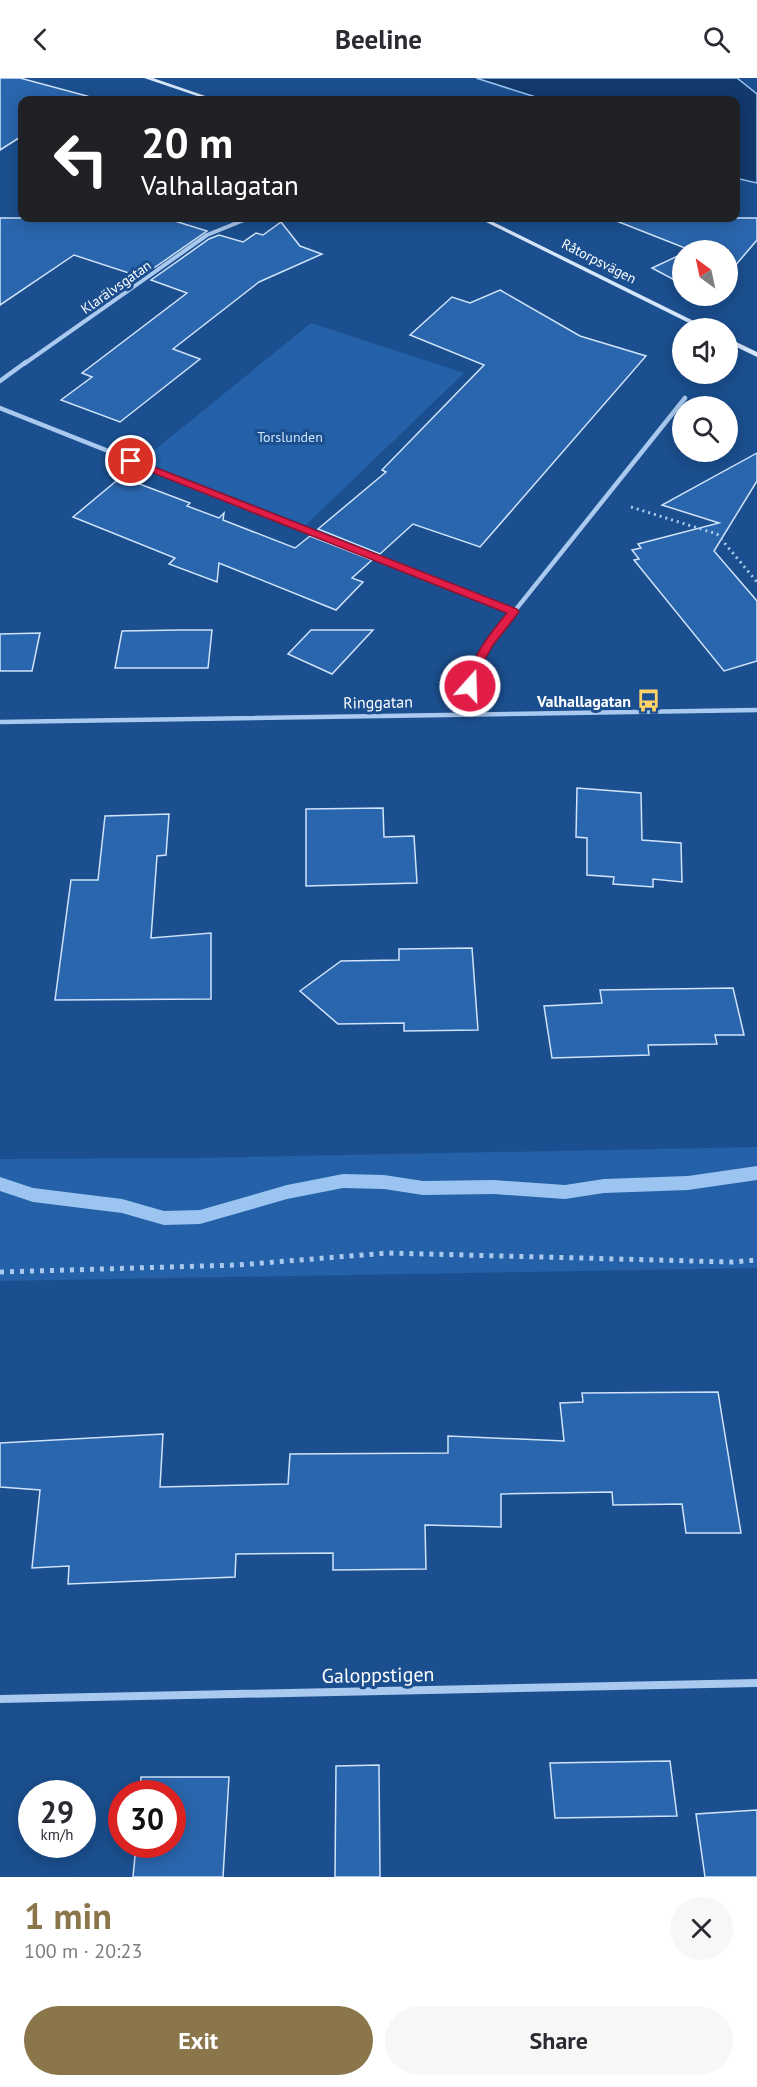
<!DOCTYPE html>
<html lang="en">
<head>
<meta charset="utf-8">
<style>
	:root { --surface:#fff; --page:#f7f7f7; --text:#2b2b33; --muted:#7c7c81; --accent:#8a764a }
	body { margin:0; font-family:"PT Sans",sans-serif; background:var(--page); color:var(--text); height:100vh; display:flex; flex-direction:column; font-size:22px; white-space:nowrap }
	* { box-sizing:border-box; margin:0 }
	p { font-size:20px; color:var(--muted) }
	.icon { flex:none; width:33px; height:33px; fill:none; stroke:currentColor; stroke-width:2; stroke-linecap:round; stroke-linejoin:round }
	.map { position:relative; height:1799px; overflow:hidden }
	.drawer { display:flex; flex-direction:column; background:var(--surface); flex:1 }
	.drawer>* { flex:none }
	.banner { position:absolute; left:18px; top:18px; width:722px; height:126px; border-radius:12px; box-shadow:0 3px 15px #0003; background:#202124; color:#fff; overflow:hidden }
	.needle { width:39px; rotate:327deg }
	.controls { position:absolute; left:672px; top:162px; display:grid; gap:12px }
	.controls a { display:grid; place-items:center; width:66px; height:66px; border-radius:50%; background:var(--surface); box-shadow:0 3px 15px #0003; font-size:30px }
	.speed { position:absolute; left:18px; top:1702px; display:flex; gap:12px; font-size:30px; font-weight:700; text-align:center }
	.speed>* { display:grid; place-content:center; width:78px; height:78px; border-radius:50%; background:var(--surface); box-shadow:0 3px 15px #0003; line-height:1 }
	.speed small { font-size:15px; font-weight:400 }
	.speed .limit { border:9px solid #d22; background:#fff; color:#111 }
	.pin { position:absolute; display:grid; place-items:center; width:51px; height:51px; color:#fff; margin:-26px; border:3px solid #fff; border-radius:50%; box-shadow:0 2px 6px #0007 }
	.me { position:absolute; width:66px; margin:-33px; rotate:20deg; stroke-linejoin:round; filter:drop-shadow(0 0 4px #0008) }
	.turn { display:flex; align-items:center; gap:21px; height:126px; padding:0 24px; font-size:27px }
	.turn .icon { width:78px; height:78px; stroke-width:2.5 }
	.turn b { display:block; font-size:42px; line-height:51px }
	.round { display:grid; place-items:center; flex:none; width:63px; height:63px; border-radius:32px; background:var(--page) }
	.overview { display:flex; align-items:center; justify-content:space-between; height:102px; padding:0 24px }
	h1 { font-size:36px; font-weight:700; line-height:45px; color:var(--accent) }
	.action { display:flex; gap:12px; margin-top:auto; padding:12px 24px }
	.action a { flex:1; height:69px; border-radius:36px; background:var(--accent); color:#fff; font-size:24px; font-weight:700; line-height:69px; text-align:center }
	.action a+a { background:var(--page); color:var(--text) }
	header { display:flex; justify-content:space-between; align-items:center; height:78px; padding:0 24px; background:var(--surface); font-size:27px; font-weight:700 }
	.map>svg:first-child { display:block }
	.green { fill:#2461a8 }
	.water { fill:#123a6d; stroke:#9cc4f0; stroke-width:1.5 }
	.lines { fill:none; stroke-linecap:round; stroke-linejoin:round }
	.stream { fill:#9cc4f0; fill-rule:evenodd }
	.building { fill:#2a66ad; stroke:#cfe3fa; stroke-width:1.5 }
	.path-far2 { stroke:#a9c9ee; stroke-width:2; stroke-dasharray:1.5 2; stroke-linecap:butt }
	.path-far1 { stroke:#a9c9ee; stroke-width:3; stroke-dasharray:2 4; stroke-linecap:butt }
	.path { stroke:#a9c9ee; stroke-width:5; stroke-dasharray:4 6; stroke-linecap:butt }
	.street-far2 { stroke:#a9c9ee; stroke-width:4 }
	.street-far1 { stroke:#a9c9ee; stroke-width:4.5 }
	.street { stroke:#a9c9ee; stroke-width:8 }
	.secondary { fill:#d6e6fa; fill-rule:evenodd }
	.route { fill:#e11d48; stroke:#92132f; stroke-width:1.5 }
	.labels { text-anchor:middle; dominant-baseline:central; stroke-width:6; stroke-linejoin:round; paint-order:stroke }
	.far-street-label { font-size:14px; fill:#fff; stroke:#1b4f8f }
	.far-park-label { font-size:14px; fill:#cfe3fa; stroke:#1b4f8f }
	.poi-label { font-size:16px; font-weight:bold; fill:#fff; stroke:#1b4f8f; text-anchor:end }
	.street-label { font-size:16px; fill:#fff; stroke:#1b4f8f }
	.near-street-label { font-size:20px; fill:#fff; stroke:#1b4f8f }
</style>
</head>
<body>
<header><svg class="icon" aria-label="back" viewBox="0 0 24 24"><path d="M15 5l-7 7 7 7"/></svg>Beeline<svg class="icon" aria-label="search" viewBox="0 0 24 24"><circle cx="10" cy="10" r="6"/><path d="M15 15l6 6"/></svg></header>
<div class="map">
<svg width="757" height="1799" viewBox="0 0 757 1799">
	<rect width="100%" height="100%" fill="#1b4f8f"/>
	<g class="green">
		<path d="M 311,245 L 464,295 L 306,447 L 141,383 Z"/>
		<path d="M 757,1069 L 757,1190 L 0,1203 L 0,1081 L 196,1080 Z"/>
	</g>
	<path class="water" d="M 476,0 L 737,0 L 757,16 L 757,105 L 735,100 L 735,22 L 545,22 Z"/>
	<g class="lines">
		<path class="stream" d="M 757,1088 L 757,1102 L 688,1112 L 604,1115 L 565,1121 L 494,1116 L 423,1117 L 384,1111 L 343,1110 L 287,1121 L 200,1146 L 164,1147 L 122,1135 L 33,1124 L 0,1113 L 0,1099 L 33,1110 L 122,1121 L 164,1133 L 200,1132 L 287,1107 L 343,1096 L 384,1097 L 423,1103 L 494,1102 L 565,1107 L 604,1101 L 688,1098 Z"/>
	</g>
	<g class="building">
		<path d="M 0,0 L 20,0 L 87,18 L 81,22 L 22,22 L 22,58 L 0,72 Z"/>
		<path d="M 0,140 L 165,140 L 207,153 L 141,199 L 74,177 L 0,227 Z"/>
		<path d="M 615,140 L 757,140 L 757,162 L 728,196 L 728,172 L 690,172 L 614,142 Z"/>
		<path d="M 281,144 L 300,168 L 322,176 L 259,204 L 173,271 L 200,281 L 120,344 L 61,322 L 92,299 L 82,295 L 187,215 L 151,202 L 209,161 L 219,157 L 243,164 L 256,155 L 263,157 Z"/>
		<path d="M 682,176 L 682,206 L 652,190 Z"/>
		<path d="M 500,212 L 580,258 L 646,278 L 480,469 L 413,446 L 380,476 L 318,451 L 386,394 L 382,392 L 484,287 L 410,257 L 452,219 L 470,225 Z"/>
		<path d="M 757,375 L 757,403 L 714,473 L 757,523 L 757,583 L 724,593 L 634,482 L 639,481 L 632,472 L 641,470 L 638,466 L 719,445 L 662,427 Z"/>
		<path d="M 121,399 L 190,425 L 187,428 L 219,440 L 224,435 L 223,442 L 295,470 L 310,458 L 372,482 L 352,500 L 363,504 L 336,532 L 219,485 L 217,504 L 169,486 L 175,480 L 73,439 Z"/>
		<path d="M 180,552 L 212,552 L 208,590 L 115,590 L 122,553 Z"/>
		<path d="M 311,552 L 373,552 L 332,596 L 288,576 Z"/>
		<path d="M 40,555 L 32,593 L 0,593 L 0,556 Z"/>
		<path d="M 577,710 L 641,715 L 642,762 L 681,765 L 682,804 L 653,801 L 653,809 L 613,806 L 614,799 L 587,797 L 587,760 L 576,759 Z"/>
		<path d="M 383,730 L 384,759 L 414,758 L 417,805 L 306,808 L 306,731 Z"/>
		<path d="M 169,736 L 166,777 L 157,778 L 151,860 L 211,855 L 211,921 L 55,922 L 71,802 L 98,802 L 105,738 Z"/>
		<path d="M 472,870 L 478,952 L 404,953 L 404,945 L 338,946 L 300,913 L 341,883 L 399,882 L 399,871 Z"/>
		<path d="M 733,910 L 744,957 L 715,957 L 717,966 L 648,967 L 649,977 L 552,980 L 544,928 L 602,925 L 600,912 Z"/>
		<path d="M 718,1314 L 741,1455 L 686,1455 L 682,1426 L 613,1427 L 612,1414 L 501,1416 L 501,1449 L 425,1447 L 426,1491 L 333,1492 L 333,1475 L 236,1476 L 235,1499 L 68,1506 L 69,1488 L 32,1490 L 40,1412 L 0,1409 L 0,1365 L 163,1356 L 160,1409 L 288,1406 L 290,1376 L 448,1375 L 448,1358 L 564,1363 L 560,1325 L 583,1324 L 582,1315 Z"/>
		<path d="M 670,1683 L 677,1738 L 555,1740 L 550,1685 Z"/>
		<path d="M 379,1687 L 380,1799 L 335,1799 L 336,1688 Z"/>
		<path d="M 141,1699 L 229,1699 L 223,1799 L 133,1799 L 136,1767 L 172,1767 L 172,1716 L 140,1716 Z"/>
		<path d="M 757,1732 L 757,1799 L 705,1799 L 696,1736 Z"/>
	</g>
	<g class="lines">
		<path class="path-far2" d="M 240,19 L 251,22"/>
		<path class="path-far1" d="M 631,429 L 717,456 L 757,504"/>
		<path class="path" d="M 0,1194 L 237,1187 L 388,1175 L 732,1184 L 757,1182"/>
		<path class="street-far2" d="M 24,286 L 207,157 L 249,140"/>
		<g class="street-far1">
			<path d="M 0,303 L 26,284"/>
			<path d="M 0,330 L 514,534"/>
			<path d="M 472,636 L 473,599 L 489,565 L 685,320"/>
			<path d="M 0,644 L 757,632"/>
		</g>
		<path class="street" d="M 0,1621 L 757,1605"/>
		<g class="secondary">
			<path d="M 144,0 L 153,0 L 217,22 L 209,22 Z"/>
			<path d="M 478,140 L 485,140 L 708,250 L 699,250 Z"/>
			<path d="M 728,260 L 757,274 L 757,279 L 728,265 Z"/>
		</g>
	</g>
	<path class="route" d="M 131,380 L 517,531 L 519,534 L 493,567 L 481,588 L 474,611 L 466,611 L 464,608 C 472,579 488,558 507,535 L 128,385 L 127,383 Z"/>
	<defs>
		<symbol id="bus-bare" viewBox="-9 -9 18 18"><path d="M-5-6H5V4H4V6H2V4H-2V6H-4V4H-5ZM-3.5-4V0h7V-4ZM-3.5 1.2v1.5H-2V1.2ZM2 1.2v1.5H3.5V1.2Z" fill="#ffd166" stroke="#1b4f8f" stroke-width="2.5" paint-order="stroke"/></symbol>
	</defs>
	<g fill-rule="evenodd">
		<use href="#bus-bare" x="632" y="606" width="33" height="33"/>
	</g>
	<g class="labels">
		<g class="far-street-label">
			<text transform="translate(599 183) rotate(27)">Råtorpsvägen</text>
			<text transform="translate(116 209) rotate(-35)">Klarälvsgatan</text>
		</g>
		<g class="far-park-label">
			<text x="290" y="359">Torslunden</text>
		</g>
		<g class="poi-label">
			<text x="631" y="623">Valhallagatan</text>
		</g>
		<g class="street-label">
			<text transform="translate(378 624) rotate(-1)">Ringgatan</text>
		</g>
		<g class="near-street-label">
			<text transform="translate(378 1597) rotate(-1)">Galoppstigen</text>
		</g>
	</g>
</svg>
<div class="controls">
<a><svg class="needle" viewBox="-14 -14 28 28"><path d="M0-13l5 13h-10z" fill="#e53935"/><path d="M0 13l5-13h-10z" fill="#7c7c81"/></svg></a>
<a><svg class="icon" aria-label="sound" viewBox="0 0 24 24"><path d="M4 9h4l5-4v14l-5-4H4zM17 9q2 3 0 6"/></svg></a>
<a><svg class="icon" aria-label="search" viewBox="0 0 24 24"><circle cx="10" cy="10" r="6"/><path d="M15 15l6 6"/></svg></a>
</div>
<div class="speed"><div>29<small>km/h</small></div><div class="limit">30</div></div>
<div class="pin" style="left:131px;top:383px;background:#d93025"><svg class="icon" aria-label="arrive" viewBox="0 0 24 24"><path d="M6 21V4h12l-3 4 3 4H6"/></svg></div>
<svg class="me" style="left:470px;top:608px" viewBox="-20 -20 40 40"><circle r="17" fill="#e11d48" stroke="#fff" stroke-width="3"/><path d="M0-11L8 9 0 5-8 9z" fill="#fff"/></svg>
<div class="banner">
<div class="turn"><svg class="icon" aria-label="left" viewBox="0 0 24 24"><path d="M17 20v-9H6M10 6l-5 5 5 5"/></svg><div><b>20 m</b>Valhallagatan</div></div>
</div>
</div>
<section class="drawer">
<div class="overview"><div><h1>1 min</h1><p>100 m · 20:23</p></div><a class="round"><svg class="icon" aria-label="close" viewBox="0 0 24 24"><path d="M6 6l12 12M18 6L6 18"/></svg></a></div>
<div class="action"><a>Exit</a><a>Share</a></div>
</section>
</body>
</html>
